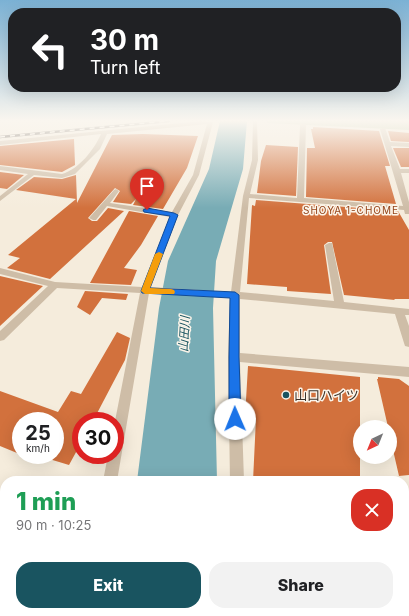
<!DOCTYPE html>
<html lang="en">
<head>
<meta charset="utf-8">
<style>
	:root { --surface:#fff; --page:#f2f2f2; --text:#202124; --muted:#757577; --accent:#195460 }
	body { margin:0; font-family:Inter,"Noto Sans JP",sans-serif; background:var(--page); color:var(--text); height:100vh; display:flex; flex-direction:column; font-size:15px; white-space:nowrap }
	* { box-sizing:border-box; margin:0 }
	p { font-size:13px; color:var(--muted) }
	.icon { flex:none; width:22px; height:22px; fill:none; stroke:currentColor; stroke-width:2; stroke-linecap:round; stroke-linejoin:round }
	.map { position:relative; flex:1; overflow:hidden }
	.panel { position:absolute; left:0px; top:476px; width:409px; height:140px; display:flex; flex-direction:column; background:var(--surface); border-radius:16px 16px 0 0; box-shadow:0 4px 16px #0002 }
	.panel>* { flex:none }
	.top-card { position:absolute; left:8px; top:8px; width:393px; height:84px; border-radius:16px; box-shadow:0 4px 16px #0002; background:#202124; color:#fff; overflow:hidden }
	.needle { width:26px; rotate:223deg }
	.fabs { position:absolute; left:353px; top:420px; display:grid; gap:8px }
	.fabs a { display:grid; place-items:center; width:44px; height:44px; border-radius:50%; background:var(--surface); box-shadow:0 4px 16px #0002; font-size:20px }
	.speed { position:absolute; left:12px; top:412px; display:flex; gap:8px; font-size:20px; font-weight:700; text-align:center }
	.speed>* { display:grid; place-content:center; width:52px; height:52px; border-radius:50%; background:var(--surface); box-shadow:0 4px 16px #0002; line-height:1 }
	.speed small { font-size:10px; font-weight:400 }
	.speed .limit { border:6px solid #d22; background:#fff; color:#111 }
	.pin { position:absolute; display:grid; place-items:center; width:34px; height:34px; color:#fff; margin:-41px -17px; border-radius:50% 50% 50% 0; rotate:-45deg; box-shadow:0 0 4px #0007 }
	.pin .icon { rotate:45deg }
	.me { position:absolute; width:44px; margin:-22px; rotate:359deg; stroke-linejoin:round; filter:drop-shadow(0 0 3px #0008) }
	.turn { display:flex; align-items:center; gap:14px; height:84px; padding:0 16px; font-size:18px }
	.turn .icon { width:52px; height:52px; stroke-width:2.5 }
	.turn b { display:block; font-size:28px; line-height:34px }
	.round { display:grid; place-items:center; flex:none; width:42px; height:42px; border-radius:16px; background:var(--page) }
	.head { display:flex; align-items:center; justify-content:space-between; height:68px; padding:0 16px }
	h1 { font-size:24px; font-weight:800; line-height:30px; color:#1e9e55 }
	.cta { display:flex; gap:8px; margin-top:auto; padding:8px 16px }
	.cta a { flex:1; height:46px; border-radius:16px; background:var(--accent); color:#fff; font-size:16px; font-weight:800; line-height:46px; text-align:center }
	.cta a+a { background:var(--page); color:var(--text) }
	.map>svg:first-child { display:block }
	.green { fill:#b3c69a }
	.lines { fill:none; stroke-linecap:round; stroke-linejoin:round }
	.river { fill:#78acb5; fill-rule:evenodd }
	.building { fill:#d2713d }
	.pedestrian { fill:#cebda7; fill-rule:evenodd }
	.minor { fill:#cebda7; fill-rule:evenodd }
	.rail-casing { stroke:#3a3028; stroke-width:2.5 }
	.rail { stroke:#fcf5ea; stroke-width:1.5; stroke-dasharray:5; stroke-linecap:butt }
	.route { fill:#1a73e8; stroke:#114b97 }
	.slow { fill:#f59e0b }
	.poi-dot { fill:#195460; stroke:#fcf5ea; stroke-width:1.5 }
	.labels { text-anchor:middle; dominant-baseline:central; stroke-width:3; stroke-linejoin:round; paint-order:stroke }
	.far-neighbourhood-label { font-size:10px; letter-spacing:1px; fill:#924218; stroke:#fcf5ea }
	.water-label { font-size:12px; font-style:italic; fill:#195460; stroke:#fcf5ea }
	.near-poi-label { font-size:13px; fill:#3a3028; stroke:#fcf5ea; text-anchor:start }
</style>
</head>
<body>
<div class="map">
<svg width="409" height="616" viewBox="0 0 409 616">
	<rect width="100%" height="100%" fill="#f5ecdc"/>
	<path class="green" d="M 267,121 L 409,121 L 409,130 L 267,123 Z"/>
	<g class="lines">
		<g class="river">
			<path d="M 220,121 L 247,121 L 243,169 L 216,261 L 213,308 L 217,481 L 137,481 L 159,308 L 168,261 L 209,169 Z"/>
			<rect x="115" y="611" width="98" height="5"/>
		</g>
	</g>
	<g class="building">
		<path d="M 313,127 L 379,131 L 390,166 L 385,166 L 396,204 L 306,197 L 307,148 L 315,148 L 311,129 L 313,129 Z"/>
		<path d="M 388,131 L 409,133 L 409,142 L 391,141 Z"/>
		<path d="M 143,134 L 198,136 L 187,168 L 163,209 L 133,205 L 136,199 L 131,204 L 113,202 L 120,191 L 115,188 L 88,218 L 92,221 L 97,221 L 108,208 L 124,211 L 50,279 L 7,268 L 20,258 L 8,255 L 76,199 L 16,190 L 34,177 L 62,179 L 76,175 L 77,203 L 112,135 Z"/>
		<path d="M 74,139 L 75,165 L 62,172 L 0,165 L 0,146 Z"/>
		<path d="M 266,145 L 298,147 L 296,196 L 257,193 L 261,161 Z"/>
		<path d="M 393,148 L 409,148 L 409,167 L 401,167 Z"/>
		<path d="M 0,172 L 24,175 L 7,189 L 0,188 Z"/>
		<path d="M 256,200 L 398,211 L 409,230 L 409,299 L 394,299 L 395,300 L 344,295 L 332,242 L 328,242 L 324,245 L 331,294 L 287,291 L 287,287 L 247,284 L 252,205 L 255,206 Z"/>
		<path d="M 129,211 L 158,216 L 141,245 L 124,268 L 137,270 L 131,285 L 90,283 Z"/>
		<path d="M 0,276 L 43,286 L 0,326 Z"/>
		<path d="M 85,291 L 128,294 L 126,300 L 102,298 L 90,315 L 77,307 Z"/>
		<path d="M 117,332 L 130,338 L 125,360 L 93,421 L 81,421 L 81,443 L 69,465 L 36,455 L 55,455 L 55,421 L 21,421 L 21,450 L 19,450 L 17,453 L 0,446 L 0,391 L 58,412 L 71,391 L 81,394 Z"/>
		<path d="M 248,366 L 360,377 L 360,481 L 253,481 L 256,418 L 245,417 Z"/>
		<path d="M 378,377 L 399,379 L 409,386 L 409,475 L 399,476 L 390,437 L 390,427 L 388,427 L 377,379 L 378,379 Z"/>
	</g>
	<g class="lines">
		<g class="pedestrian">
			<path d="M 332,121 L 389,121 L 387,122 Z"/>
			<path d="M 393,121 L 409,121 L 409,124 Z"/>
		</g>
		<g class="minor">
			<path d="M 201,121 L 213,122 L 199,175 L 178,215 L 151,287 L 231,292 L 243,196 L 252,160 L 253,121 L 257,121 L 258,160 L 250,194 L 297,198 L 300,125 L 303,123 L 306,125 L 304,198 L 403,206 L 380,129 L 385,128 L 390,142 L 409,143 L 409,147 L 391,146 L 400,169 L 409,169 L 409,173 L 401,173 L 409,202 L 409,214 L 405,214 L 404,210 L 249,198 L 240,292 L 334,301 L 325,245 L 329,243 L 332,243 L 344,302 L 409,309 L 409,315 L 405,315 L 409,326 L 409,347 L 405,346 L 404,343 L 395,314 L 240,299 L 240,353 L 409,367 L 409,377 L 240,362 L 244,481 L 230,481 L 228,357 L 230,298 L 149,293 L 117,481 L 103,481 L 108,455 L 115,455 L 115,421 L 140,293 L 57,288 L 4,340 L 0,341 L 0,331 L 48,286 L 0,274 L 0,268 L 55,282 L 142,287 L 170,217 L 107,206 L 96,220 L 93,220 L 89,218 L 114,190 L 116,189 L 119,191 L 110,203 L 172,212 L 193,175 L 207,124 L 107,134 L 100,149 L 75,174 L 62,178 L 34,175 L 0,201 L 0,196 L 28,174 L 0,170 L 0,166 L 62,174 C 79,169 94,150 101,134 L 0,145 L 0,141 Z"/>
			<rect x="404" y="520" width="5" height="16"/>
			<path d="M 74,611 L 92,611 L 90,616 L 72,616 Z"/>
			<rect x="234" y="611" width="18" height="5"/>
		</g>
		<defs>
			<path id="rail" d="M 0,137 L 169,121"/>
		</defs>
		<use href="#rail" class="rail-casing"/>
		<use href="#rail" class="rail"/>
	</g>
	<linearGradient id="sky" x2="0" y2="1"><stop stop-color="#7bb1d4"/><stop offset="0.58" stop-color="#faf6ef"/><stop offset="1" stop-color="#faf6ef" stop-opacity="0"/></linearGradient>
	<rect width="409" height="208" fill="url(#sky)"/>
	<path class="route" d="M 147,208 L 174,213 L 178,215 L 150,288 L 235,292 L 239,295 L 239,357 L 241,419 L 239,423 L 235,424 L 231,423 L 229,419 L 229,357 L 230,298 L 142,293 L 141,291 L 170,216 L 144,212 L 143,210 Z"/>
	<path class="slow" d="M 159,252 L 163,254 L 150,288 L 171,289 L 174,290 L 175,292 L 174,294 L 145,294 L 141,291 L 155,254 Z"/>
	<circle class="poi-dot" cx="286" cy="395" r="4"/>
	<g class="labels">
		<g class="far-neighbourhood-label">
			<text x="351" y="210">SHOYA 1-CHOME</text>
		</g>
		<g class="water-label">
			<text transform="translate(184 334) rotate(-87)">山田川</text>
		</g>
		<g class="near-poi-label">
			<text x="294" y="395">山口ハイツ</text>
		</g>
	</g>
</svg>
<div class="fabs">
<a><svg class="needle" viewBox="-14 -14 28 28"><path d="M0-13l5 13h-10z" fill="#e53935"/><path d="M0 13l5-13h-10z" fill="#757577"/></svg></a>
</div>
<div class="speed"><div>25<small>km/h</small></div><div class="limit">30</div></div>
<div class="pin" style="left:147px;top:210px;background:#d93025"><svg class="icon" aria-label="arrive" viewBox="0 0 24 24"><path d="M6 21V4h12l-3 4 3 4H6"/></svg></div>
<svg class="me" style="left:235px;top:419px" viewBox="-20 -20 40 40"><circle r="19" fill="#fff"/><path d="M0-13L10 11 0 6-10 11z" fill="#1a73e8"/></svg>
<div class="top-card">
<div class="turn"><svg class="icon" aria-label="left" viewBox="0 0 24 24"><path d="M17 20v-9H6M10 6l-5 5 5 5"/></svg><div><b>30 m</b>Turn left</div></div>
</div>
<section class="panel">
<div class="head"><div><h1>1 min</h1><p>90 m · 10:25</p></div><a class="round" style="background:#d93025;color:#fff"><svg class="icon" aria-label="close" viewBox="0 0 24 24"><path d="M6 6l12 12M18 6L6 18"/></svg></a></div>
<div class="cta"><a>Exit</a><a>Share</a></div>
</section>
</div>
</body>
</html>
